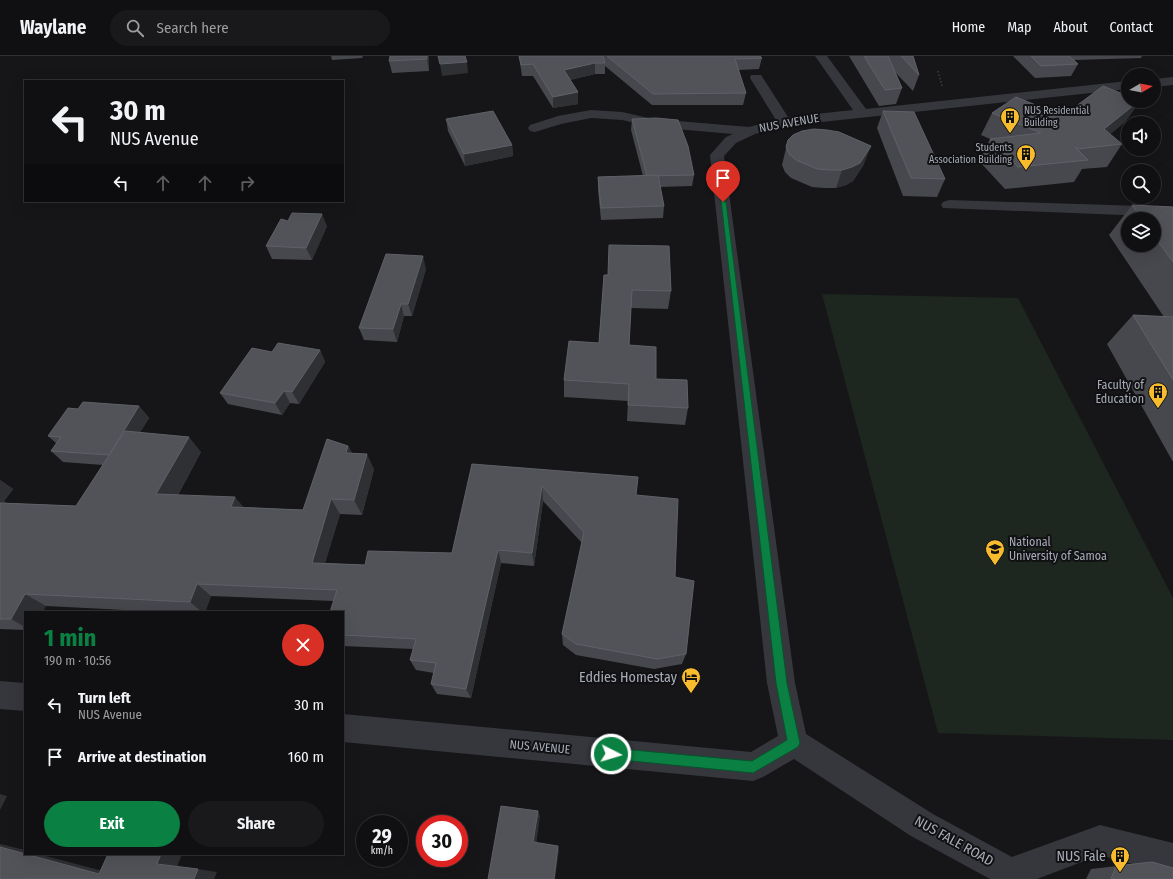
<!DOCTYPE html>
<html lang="en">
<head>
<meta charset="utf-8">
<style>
	:root { --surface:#101012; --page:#19191b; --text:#f1f3f6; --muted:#9c9d9f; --line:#303032; --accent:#0b8043 }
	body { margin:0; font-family:"Fira Sans Condensed",sans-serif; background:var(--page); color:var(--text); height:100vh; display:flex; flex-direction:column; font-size:15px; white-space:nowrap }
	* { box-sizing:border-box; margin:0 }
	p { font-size:13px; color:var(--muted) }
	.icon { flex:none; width:22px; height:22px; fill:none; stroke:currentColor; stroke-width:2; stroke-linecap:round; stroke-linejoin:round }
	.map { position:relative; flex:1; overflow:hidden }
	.sheet { position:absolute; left:24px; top:555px; width:320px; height:244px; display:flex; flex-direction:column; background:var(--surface); border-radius:0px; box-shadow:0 4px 16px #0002,0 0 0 1px var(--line) }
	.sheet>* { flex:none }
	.top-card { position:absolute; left:24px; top:24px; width:320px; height:122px; border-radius:0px; box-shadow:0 4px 16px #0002,0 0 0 1px var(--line); background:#101012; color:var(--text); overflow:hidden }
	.needle { width:26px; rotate:80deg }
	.buttons { position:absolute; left:1121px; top:12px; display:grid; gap:8px }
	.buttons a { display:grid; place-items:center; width:40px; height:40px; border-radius:50%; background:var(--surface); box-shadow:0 4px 16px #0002,0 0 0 1px var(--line); font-size:20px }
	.speed { position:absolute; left:356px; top:759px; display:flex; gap:8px; font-size:20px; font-weight:700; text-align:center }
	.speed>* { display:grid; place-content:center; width:52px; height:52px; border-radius:50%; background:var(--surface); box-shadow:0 4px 16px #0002,0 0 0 1px var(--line); line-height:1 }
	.speed small { font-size:10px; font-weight:400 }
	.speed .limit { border:6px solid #d22; background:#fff; color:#111 }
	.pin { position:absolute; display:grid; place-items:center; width:34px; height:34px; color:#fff; margin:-41px -17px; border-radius:50% 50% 50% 0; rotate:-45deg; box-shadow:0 0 4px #0007 }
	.pin .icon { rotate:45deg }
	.me { position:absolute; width:44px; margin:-22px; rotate:95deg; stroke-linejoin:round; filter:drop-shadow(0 0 3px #0008) }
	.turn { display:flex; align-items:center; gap:14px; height:84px; padding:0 20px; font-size:18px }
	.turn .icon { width:52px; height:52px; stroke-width:2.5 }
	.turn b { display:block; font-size:28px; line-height:34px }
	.lanes { display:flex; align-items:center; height:38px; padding:0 20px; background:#0003; justify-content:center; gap:20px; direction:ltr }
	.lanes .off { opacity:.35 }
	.round { display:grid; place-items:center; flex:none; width:42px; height:42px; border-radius:21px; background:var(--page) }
	.head { display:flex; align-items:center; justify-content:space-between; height:68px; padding:0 20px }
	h1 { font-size:24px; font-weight:700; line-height:30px; color:var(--accent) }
	.cta { display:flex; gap:8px; margin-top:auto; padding:8px 20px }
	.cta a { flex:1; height:46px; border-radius:24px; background:var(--accent); color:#fff; font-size:16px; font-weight:700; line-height:46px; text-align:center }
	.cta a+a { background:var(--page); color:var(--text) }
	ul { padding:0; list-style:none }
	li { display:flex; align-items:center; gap:12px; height:52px; padding:0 20px }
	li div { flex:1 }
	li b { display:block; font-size:15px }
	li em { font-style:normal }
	header { display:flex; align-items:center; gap:24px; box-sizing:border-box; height:56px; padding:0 20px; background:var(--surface); border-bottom:1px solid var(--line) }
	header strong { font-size:19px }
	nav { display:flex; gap:22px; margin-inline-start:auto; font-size:14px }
	.search { width:280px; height:36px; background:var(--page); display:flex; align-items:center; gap:10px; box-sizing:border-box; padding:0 14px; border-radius:22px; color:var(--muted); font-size:15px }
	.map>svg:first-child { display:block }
	.green { fill:#1d261f }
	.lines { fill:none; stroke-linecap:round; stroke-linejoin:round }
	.path { stroke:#3c3e44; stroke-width:1.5; stroke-dasharray:1.5 2; stroke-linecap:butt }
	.minor { fill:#36373d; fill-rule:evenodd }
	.wall { fill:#47484d; fill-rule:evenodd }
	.shaded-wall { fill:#2f3033 }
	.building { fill:#525359; stroke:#5f6168 }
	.route { fill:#0b8043; stroke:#07532c }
	.labels { text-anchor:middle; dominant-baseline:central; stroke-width:4; stroke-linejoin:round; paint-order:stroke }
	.far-poi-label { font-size:10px; fill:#a7acb8; stroke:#111113; text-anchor:start }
	.street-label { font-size:12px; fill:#a7acb8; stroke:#111113 }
	.poi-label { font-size:12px; fill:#a7acb8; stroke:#111113; text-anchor:end }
	.near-poi-label { font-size:14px; fill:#a7acb8; stroke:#111113; text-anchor:end }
	.near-street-label { font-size:14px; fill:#a7acb8; stroke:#111113 }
</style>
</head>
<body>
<header>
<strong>Waylane</strong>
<div class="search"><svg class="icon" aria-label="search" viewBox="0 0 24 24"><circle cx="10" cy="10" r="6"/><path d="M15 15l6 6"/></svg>Search here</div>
<nav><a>Home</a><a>Map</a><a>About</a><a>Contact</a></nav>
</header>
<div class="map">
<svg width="1173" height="823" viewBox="0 0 1173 823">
	<rect width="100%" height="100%" fill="#161618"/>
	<path class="green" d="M 822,238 L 1018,242 L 1173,542 L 1173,684 L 938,677 Z"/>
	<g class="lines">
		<path class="path" d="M 938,15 L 942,30"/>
		<g class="minor">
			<path d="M 815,0 L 827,0 L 866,53 L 1128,25 L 1128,33 L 785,70 L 755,78 L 736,87 L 724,100 L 795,627 L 806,678 L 933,758 L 1012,801 L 1100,769 L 1173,787 L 1173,819 L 1100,799 L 1037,823 L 990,823 L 911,780 L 794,703 L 763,721 L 753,725 L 343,686 L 343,658 L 751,696 L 778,680 L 767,627 L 710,99 L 726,81 L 733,78 L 653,71 L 622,64 L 591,62 L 561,68 L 535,76 L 530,75 L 528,72 L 530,69 L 558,60 L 591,54 L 622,56 L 653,63 L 749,71 L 776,64 L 750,22 L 751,19 L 761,19 L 788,61 L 853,54 Z"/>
			<path d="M 1173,21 L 1173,29 L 1154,31 L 1154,23 Z"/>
			<path d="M 949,144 L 1173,151 L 1173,161 L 943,152 L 941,149 L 943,146 Z"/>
			<path d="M 0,625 L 25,627 L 25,655 L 0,653 Z"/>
		</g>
	</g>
	<g class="wall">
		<path d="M 331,0 L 363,0 L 362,2 L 332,4 Z"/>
		<path d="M 429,0 L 429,15 L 392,17 L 389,5 Z"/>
		<path d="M 519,0 L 760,0 L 762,2 L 759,13 L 738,14 L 746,37 L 743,49 L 652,49 L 605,10 L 605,18 L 595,18 L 570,24 L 578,36 L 578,48 L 553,52 L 533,20 L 522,20 Z"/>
		<path d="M 849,0 L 913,0 L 919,19 L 913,35 L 894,15 L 902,32 L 896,48 L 879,50 Z"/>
		<path d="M 1013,0 L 1142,0 L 1141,2 L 1074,4 L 1078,8 L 1071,20 L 1035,22 Z"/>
		<path d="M 1128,45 L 1140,45 L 1125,66 L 1110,78 L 1122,88 L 1107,111 L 1082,113 L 1074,126 L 1005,133 L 979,105 L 990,83 L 981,79 L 992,57 L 1063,60 Z"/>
		<path d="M 883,55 L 945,123 L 937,141 L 903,140 L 877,72 Z"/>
		<path d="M 446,63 L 512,89 L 513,100 L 465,110 L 448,75 Z"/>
		<path d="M 632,63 L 694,119 L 692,130 L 660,131 L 664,150 L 663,162 L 601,164 L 598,134 L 598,121 L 643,120 L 631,74 Z"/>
		<path d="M 788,84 L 864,108 L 853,125 L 846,129 L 836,132 L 824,132 L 812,131 L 791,122 L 785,116 L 782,109 Z"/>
		<path d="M 1132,149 L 1173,151 L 1173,406 L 1107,288 L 1133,259 L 1164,261 L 1109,179 ZM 1128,163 L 1154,163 L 1154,189 L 1128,189 Z"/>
		<path d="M 288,165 L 327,170 L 312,204 L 272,203 L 266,190 Z"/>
		<path d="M 426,213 L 412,260 L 404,260 L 397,286 L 364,284 L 359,272 Z"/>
		<path d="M 604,219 L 671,235 L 668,253 L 631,252 L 629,289 L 656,323 L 688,352 L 685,369 L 627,365 L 628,345 L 564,341 L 564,324 L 599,287 Z"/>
		<path d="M 320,294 L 325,306 L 299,348 L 290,347 L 282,359 L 228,348 L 220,337 L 272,296 Z"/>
		<path d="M 139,350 L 149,362 L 140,376 L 201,396 L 178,439 L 244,451 L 303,454 L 348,390 L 352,397 L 374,413 L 362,459 L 340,458 L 325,507 L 365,509 L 452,497 L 472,408 L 636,439 L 675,521 L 686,598 L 682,608 L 654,613 L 576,599 L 563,589 L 562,578 L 582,487 L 543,445 L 534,510 L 501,507 L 471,642 L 437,638 L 431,628 L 434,617 L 416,614 L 410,604 L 413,593 L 343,590 L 343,556 L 333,545 L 211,540 L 205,556 L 165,556 L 46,550 L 25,556 L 25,574 L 0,573 L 0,424 L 13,433 L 4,445 L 6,447 L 76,450 L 103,409 L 63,406 L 51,395 L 56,387 L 48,380 L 78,353 Z"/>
		<path d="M 1152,806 L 1173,823 L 1086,823 L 1091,813 Z"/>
	</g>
	<g class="shaded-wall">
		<path d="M 427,0 L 429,0 L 429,15 L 427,3 Z"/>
		<path d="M 467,6 L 468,17 L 442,20 L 440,8 Z"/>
		<path d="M 595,7 L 595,18 L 564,25 L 564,14 Z"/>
		<path d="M 578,36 L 578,48 L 553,52 L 553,41 Z"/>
		<path d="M 1139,45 L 1125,66 L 1094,91 L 1104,73 Z"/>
		<path d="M 512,89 L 513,100 L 465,110 L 464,98 Z"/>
		<path d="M 871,90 L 864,108 L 853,125 L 846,129 L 836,132 L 842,114 Z"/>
		<path d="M 322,158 L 327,170 L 312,204 L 306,192 Z"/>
		<path d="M 423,200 L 426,213 L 412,260 L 408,248 Z"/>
		<path d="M 401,248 L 404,260 L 397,286 L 393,273 Z"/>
		<path d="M 320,294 L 325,306 L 299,348 L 292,336 Z"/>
		<path d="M 284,335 L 290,347 L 282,359 L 275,347 Z"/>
		<path d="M 139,350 L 149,362 L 120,410 L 109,399 Z"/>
		<path d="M 189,381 L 201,396 L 170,453 L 156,438 Z"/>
		<path d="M 348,390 L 356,405 L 346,397 Z"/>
		<path d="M 367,398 L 374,413 L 362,459 L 354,444 Z"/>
		<path d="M 0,424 L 13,433 L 4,445 L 12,451 L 0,456 Z"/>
		<path d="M 542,430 L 543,445 L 534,510 L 532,497 Z"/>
		<path d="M 235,441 L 247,455 L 231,451 Z"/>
		<path d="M 331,443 L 340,458 L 321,520 L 312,507 Z"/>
		<path d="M 498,494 L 501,507 L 471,642 L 466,633 Z"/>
		<path d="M 197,528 L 211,540 L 205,556 L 202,556 L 190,546 Z"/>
		<path d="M 25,538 L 46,550 L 43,556 L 25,556 L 25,571 L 11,563 Z"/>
		<path d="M 0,738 L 7,740 L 0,754 Z"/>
		<path d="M 538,755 L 540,760 L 536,790 L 533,786 Z"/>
		<path d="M 0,788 L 25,794 L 25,798 L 38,798 L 122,820 L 99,818 L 0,791 Z"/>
		<path d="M 558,790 L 559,794 L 555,823 L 554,823 Z"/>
		<path d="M 161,798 L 182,798 L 177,811 L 157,808 Z"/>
		<path d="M 198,813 L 217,816 L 214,823 L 194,823 Z"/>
	</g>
	<g class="building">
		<path d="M 390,0 L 427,0 L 427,3 L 389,5 Z"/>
		<path d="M 438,0 L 465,0 L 467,6 L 440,8 Z"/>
		<path d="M 519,0 L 603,0 L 605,7 L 595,7 L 564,14 L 578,36 L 553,41 L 533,8 L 521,9 Z"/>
		<path d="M 607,0 L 760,0 L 762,2 L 735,3 L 746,37 L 653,38 Z"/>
		<path d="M 864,0 L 888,0 L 902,32 L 885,34 Z"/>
		<path d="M 901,0 L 913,0 L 919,19 Z"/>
		<path d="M 1031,0 L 1069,0 L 1078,8 L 1041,10 Z"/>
		<path d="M 1103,30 L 1128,40 L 1128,45 L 1139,45 L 1104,73 L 1122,88 L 1078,93 L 1075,91 L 1088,104 L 1018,111 L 990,83 L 1041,77 L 992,57 L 1016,41 L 1063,60 Z"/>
		<path d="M 493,55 L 512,89 L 464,98 L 446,63 Z"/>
		<path d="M 883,55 L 914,56 L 945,123 L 911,122 Z"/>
		<path d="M 656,62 L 678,64 L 688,90 L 694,119 L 647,120 L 632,63 Z"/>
		<path d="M 814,73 L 827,74 L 839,76 L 871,90 L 860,107 L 852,111 L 842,114 L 830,114 L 817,113 L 796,104 L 789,98 L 786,91 L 788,84 L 793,79 L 802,75 Z"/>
		<path d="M 658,119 L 664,150 L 601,152 L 598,121 Z"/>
		<path d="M 1132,149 L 1173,151 L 1173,206 L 1154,180 L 1154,163 L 1142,163 Z"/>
		<path d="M 292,157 L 322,158 L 306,192 L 266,190 L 281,163 L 288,165 Z"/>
		<path d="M 609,189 L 669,190 L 671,235 L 632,234 L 629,289 L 656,291 L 656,323 L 687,324 L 688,352 L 628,349 L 629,328 L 564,324 L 569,285 L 599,287 L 604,219 L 608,219 Z"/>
		<path d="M 386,198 L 423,200 L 408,248 L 401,248 L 393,273 L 359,272 Z"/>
		<path d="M 1133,259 L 1173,261 L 1173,324 Z"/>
		<path d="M 278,287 L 320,294 L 292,336 L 284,335 L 275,347 L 220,337 L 252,292 L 272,296 Z"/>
		<path d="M 83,346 L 139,350 L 109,399 L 51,395 L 61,381 L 48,380 L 68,352 L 78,353 Z"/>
		<path d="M 125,375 L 189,381 L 156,438 L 235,441 L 231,451 L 303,454 L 327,383 L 348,390 L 346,397 L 367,398 L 354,444 L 331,443 L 312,507 L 365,509 L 368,495 L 452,497 L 472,408 L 638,421 L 636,439 L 678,443 L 675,521 L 694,525 L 686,598 L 657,603 L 576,588 L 562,578 L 584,476 L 542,430 L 532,497 L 498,494 L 466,633 L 431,628 L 436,607 L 410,604 L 416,583 L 343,579 L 343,556 L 330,556 L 337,534 L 197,528 L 190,546 L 25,538 L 11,563 L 0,563 L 0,447 L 76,450 Z"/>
		<path d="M 501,750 L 538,755 L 533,786 L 558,790 L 554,823 L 488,823 Z"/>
		<path d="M 0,791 L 99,818 L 108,798 L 161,798 L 157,808 L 198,813 L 194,823 L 0,823 Z"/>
		<path d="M 1152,806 L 1173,812 L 1173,823 L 1111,823 L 1116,810 Z"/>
	</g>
	<path class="route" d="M 721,144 L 726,146 L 787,627 L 800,687 L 798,691 L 753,717 L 611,703 L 607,702 L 605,698 L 607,693 L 611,692 L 752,705 L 787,684 L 776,627 Z"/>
	<defs>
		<symbol id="building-pin" viewBox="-11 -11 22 30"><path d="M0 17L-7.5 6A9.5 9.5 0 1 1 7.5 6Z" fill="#f7bb2e" stroke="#111113"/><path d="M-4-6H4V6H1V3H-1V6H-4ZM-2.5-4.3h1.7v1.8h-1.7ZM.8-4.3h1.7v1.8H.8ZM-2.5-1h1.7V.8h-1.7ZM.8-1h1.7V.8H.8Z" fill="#111"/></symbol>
		<symbol id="university-pin" viewBox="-11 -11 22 30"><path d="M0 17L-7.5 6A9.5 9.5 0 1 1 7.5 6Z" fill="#f7bb2e" stroke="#111113"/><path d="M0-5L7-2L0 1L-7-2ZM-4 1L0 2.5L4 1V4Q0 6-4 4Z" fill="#111"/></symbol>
		<symbol id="hotel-pin" viewBox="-11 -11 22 30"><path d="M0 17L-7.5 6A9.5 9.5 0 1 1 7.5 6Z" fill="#f7bb2e" stroke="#111113"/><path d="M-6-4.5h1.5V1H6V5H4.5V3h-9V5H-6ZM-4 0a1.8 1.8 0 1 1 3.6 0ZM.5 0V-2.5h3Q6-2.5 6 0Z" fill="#111"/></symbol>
	</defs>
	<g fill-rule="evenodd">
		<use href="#building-pin" x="999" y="50" width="22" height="30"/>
		<use href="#building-pin" x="1015" y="87" width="22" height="30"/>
		<use href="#building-pin" x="1147" y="325" width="22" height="30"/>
		<use href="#university-pin" x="984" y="482" width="22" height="30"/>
		<use href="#hotel-pin" x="680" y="610" width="22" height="30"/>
		<use href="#building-pin" x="1109" y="789" width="22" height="30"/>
	</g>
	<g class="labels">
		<g class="far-poi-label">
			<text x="1024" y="55">NUS Residential<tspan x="1024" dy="12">Building</tspan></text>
			<text x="1012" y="92" text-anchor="end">Students<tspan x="1012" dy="12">Association Building</tspan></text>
		</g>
		<g class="street-label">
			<text transform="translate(789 67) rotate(-10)">NUS AVENUE</text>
			<text transform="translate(540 691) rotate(5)">NUS AVENUE</text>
		</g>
		<g class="poi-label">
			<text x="1144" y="329">Faculty of<tspan x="1144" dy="14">Education</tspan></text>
			<text x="1009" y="486" text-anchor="start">National<tspan x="1009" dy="14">University of Samoa</tspan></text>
		</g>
		<g class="near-poi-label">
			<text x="677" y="621">Eddies Homestay</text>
			<text x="1106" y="800">NUS Fale</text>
		</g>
		<g class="near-street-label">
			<text transform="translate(954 785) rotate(29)">NUS FALE ROAD</text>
		</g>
	</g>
</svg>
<div class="buttons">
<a><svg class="needle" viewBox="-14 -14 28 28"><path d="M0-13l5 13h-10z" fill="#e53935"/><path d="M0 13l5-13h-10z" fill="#9c9d9f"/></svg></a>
<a><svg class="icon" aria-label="sound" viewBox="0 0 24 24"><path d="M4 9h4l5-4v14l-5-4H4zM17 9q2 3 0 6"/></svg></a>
<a><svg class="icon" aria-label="search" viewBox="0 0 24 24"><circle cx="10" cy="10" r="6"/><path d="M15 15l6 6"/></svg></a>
<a><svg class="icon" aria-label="layers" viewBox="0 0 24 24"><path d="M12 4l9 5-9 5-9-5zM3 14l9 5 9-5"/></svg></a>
</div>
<div class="speed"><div>29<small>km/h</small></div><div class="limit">30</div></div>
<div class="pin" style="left:723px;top:146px;background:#d93025"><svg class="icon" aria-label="arrive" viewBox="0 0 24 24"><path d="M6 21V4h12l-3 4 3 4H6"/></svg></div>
<svg class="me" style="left:611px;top:698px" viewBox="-20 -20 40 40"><circle r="17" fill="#0b8043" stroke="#fff" stroke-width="3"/><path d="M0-11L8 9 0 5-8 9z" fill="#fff"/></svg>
<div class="top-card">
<div class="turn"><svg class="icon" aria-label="left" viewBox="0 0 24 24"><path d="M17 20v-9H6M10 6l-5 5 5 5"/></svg><div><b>30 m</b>NUS Avenue</div></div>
<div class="lanes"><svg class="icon" aria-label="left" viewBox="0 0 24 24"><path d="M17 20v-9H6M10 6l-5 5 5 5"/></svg><svg class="icon off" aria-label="ahead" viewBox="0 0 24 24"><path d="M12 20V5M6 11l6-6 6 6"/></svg><svg class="icon off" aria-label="ahead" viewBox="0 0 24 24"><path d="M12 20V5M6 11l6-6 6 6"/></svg><svg class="icon off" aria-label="right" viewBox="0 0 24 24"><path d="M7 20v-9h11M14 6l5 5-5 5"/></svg></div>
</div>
<section class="sheet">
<div class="head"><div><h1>1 min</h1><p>190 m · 10:56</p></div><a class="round" style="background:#d93025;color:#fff"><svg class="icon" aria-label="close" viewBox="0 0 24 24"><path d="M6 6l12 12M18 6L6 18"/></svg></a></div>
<ul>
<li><svg class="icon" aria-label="left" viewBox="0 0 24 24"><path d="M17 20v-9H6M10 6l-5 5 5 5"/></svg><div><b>Turn left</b><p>NUS Avenue</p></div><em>30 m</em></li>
<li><svg class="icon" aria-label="arrive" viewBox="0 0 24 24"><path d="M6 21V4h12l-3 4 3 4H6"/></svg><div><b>Arrive at destination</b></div><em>160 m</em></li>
</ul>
<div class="cta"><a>Exit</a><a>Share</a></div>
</section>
</div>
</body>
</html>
